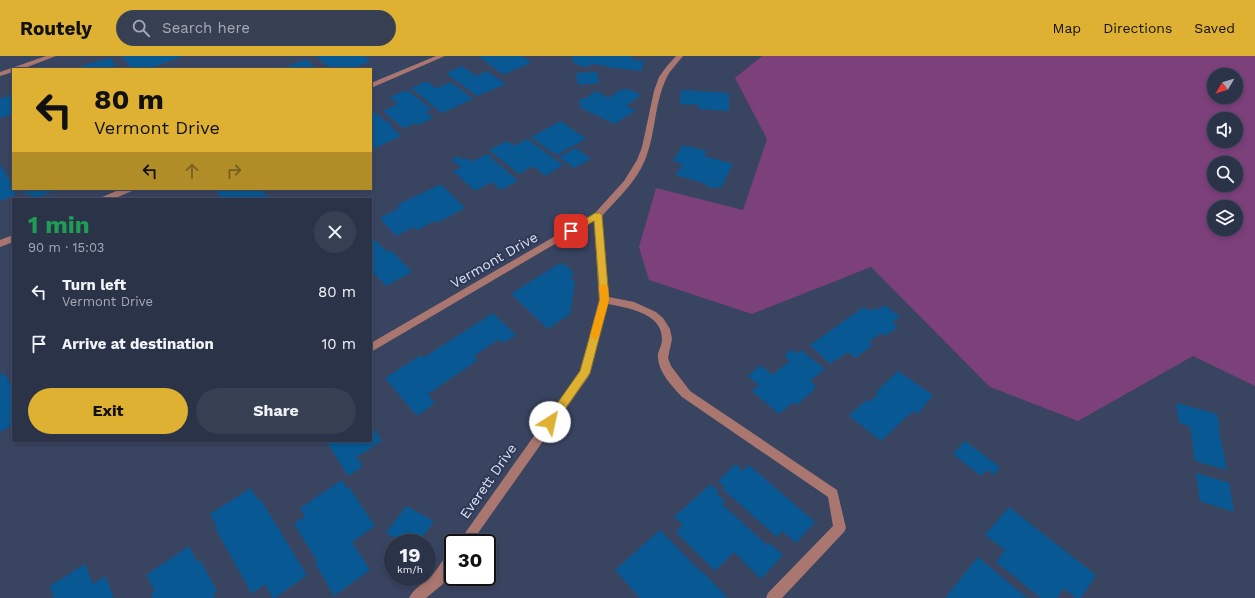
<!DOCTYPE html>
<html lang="en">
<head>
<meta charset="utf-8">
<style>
	:root { --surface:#2b3349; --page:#373f53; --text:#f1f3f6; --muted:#a6aab4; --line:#474e61; --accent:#deb133 }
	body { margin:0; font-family:"Work Sans",sans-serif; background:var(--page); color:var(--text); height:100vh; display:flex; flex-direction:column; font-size:15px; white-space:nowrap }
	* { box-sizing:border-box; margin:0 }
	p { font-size:13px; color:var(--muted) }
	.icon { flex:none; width:22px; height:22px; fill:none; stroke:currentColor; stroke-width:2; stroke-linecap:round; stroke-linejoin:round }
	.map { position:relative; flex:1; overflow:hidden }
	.drawer { position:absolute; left:12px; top:142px; width:360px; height:244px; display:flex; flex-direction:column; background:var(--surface); border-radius:0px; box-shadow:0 2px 6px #0003,0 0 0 1px var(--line) }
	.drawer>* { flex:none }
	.banner { position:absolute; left:12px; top:12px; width:360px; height:122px; border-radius:0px; box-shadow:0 2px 6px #0003,0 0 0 1px var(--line); background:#deb133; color:#111; overflow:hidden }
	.needle { width:26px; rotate:232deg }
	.tools { position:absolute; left:1207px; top:12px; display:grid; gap:8px }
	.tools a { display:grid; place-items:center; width:36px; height:36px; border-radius:50%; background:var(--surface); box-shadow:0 2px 6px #0003,0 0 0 1px var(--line); font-size:20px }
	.speed { position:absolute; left:384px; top:478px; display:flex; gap:8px; font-size:20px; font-weight:700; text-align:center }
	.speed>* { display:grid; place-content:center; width:52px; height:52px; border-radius:50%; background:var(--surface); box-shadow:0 2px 6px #0003,0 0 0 1px var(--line); line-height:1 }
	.speed small { font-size:10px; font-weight:400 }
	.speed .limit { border:2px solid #111; border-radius:6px; background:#fff; color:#111 }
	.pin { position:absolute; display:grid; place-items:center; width:34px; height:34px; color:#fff; margin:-17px; border-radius:8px; box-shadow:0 2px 6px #0006 }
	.me { position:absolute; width:44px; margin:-22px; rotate:35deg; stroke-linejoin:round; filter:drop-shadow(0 0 3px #0008) }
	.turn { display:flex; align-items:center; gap:14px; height:84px; padding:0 16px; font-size:18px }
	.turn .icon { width:52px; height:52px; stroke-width:2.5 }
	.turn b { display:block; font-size:28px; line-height:34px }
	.lanes { display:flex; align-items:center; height:38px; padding:0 16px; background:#0003; justify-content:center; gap:20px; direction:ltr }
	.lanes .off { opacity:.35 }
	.round { display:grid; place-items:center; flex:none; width:42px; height:42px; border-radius:21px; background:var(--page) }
	.head { display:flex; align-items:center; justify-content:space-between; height:68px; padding:0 16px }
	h1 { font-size:24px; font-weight:700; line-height:30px; color:#1e9e55 }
	.cta { display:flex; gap:8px; margin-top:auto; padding:8px 16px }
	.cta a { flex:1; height:46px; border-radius:24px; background:var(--accent); color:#111; font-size:16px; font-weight:700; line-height:46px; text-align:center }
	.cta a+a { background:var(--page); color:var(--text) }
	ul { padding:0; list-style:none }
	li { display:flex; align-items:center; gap:12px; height:52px; padding:0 16px }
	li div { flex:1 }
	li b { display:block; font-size:15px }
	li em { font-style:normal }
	header { display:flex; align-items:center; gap:24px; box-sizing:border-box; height:56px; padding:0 20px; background:var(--accent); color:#111 }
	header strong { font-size:19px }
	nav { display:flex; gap:22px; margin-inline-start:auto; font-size:14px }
	.search { width:280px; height:36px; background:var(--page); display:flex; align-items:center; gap:10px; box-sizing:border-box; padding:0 14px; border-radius:22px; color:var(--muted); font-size:15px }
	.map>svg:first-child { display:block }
	.green { fill:#7c407b; fill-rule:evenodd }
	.building { fill:#085993 }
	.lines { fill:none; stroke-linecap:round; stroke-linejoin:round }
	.minor { fill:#aa7770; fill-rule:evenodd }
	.route { fill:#deb133; stroke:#907321 }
	.slow { fill:#f59e0b }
	.labels { text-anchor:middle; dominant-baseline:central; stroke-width:4; stroke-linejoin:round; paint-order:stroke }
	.street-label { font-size:14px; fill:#dae2f4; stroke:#2f3956 }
</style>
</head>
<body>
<header>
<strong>Routely</strong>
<div class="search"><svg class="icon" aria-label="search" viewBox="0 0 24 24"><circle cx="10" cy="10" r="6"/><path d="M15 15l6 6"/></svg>Search here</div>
<nav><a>Map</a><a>Directions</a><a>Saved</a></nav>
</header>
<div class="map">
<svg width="1255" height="542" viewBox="0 0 1255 542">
	<rect width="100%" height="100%" fill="#394461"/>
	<path class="green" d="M 762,0 L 1255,0 L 1255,330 L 1193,300 L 1078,365 L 990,331 L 871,211 L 752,258 L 649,224 L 639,191 L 656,132 L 743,154 L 767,83 L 735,22 ZM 1214,19 L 1236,19 L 1236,41 L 1214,41 ZM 1214,63 L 1236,63 L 1236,85 L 1214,85 ZM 1214,107 L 1236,107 L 1236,129 L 1214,129 ZM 1214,151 L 1236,151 L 1236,173 L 1214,173 Z"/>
	<g class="building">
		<path d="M 122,0 L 184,0 L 147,13 L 132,13 Z"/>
		<path d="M 316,0 L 364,0 L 370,5 L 354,12 L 350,11 L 351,12 L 349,13 L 331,13 Z"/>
		<path d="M 478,0 L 522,0 L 531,6 L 518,13 L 517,12 L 506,18 L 501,17 Z"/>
		<path d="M 572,0 L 630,0 L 634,4 L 644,5 L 642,15 L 605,11 L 606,9 L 596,9 L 591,7 L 589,11 L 580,10 L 572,5 Z"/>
		<path d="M 110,2 L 116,9 L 112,11 L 114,13 L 83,13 L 81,10 Z"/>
		<path d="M 306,3 L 317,13 L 281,13 Z"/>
		<path d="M 462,10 L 476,20 L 487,15 L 506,28 L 477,40 L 446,17 Z"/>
		<path d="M 597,16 L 599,27 L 578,29 L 576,17 Z"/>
		<path d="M 427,25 L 436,32 L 451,26 L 473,43 L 442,57 L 411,32 Z"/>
		<path d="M 628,33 L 641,39 L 626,50 L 636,54 L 615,68 L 579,51 L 582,49 L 579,48 L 579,45 L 583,42 L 586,42 L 596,35 L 609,42 L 620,34 Z"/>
		<path d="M 407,34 L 431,53 L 426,56 L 433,62 L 417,69 L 414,67 L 412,68 L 413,69 L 403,72 L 383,55 L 398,48 L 390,41 Z"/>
		<path d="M 681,34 L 729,37 L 729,55 L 698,53 L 699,49 L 680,48 Z"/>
		<path d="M 13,38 L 13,58 L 0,62 L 0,43 Z"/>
		<path d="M 371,53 L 386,66 L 389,65 L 392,68 L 389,69 L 401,80 L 371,94 Z"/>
		<path d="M 561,65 L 586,83 L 556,99 L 531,81 Z"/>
		<path d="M 527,83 L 549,99 L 563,109 L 545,120 L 533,110 L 519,118 L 489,94 L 507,85 L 514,90 Z"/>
		<path d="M 683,89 L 707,95 L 704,100 L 733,108 L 721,132 L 717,131 L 712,132 L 707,130 L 706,128 L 676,119 L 683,108 L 673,105 Z"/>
		<path d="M 576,92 L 591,103 L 574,112 L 559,101 Z"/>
		<path d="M 487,98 L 518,125 L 501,134 L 492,126 L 475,135 L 453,115 L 462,111 L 451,104 L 459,100 L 463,104 L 468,102 L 472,106 Z"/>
		<path d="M 0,108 L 17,138 L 0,145 Z"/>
		<path d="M 441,128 L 465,152 L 437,167 L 435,165 L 417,174 L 414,171 L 396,180 L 380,162 L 399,152 L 397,149 Z"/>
		<path d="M 22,133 L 59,133 L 33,143 L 29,137 L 25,139 Z"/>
		<path d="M 214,133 L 266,133 L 262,135 L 268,141 L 264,143 L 222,143 Z"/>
		<path d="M 371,180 L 387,196 L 391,194 L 412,216 L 386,230 L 371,214 Z"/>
		<path d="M 560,207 L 569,211 L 574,219 L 570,222 L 575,226 L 570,258 L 548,273 L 511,238 Z"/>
		<path d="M 885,249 L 900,261 L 892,266 L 898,271 L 885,280 L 881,277 L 869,286 L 873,289 L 855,302 L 848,296 L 830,308 L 810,289 L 864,251 L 870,255 L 874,252 L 878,254 Z"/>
		<path d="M 493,257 L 516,279 L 503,287 L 499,283 L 474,300 L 478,304 L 428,338 L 435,347 L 417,360 L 385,322 L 421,299 L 423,302 Z"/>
		<path d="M 792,293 L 797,298 L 801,294 L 825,313 L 810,325 L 816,330 L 814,332 L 815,333 L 797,349 L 794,346 L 779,358 L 752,335 L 759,329 L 748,320 L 761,309 L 772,319 L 790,305 L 784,300 Z"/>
		<path d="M 898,315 L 933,339 L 918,358 L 913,355 L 881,385 L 849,360 L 866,344 L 869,346 L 878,338 L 876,336 Z"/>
		<path d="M 4,317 L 13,332 L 13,369 L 0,376 L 0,319 Z"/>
		<path d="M 1176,347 L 1217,358 L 1220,373 L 1215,372 L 1215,373 L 1219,374 L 1227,414 L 1195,405 L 1190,370 L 1179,367 Z"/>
		<path d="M 371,369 L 382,385 L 367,394 L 367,395 L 356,401 L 362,408 L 360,409 L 362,411 L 348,420 L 326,385 L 371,385 Z"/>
		<path d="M 965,385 L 1000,411 L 994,419 L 987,414 L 981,420 L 953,398 Z"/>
		<path d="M 736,408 L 743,415 L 749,409 L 815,466 L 796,487 L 782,475 L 777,481 L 723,433 L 725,431 L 718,425 Z"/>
		<path d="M 1196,417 L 1229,427 L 1234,456 L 1200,445 Z"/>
		<path d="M 342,424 L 347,432 L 349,431 L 375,470 L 352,486 L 370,514 L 334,540 L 315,507 L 317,505 L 294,468 L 305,460 L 300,452 Z"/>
		<path d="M 711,428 L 719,436 L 717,438 L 725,445 L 722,448 L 767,489 L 769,487 L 783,499 L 761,523 L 734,496 L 715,515 L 676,476 L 683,469 L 674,461 Z"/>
		<path d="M 251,432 L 259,445 L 261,444 L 307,519 L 275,542 L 273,542 L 265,528 L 252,538 L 215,472 L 217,471 L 210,458 Z"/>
		<path d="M 406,450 L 434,465 L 418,487 L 404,487 L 386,477 Z"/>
		<path d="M 1009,451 L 1096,519 L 1081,542 L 1076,542 L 1064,532 L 1057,542 L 1041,542 L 996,506 L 1005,494 L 985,479 Z"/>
		<path d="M 660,474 L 701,516 L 702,515 L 728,542 L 640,542 L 615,514 Z"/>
		<path d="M 189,490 L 197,506 L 200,504 L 217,535 L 213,538 L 215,542 L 153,542 L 151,538 L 155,535 L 146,519 Z"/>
		<path d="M 978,501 L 1027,542 L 945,542 Z"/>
		<path d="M 85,508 L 93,528 L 105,520 L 114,542 L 54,542 L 50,530 Z"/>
	</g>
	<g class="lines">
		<g class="minor">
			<path d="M 46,0 L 56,0 L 22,13 L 13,13 L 13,16 L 0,20 L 0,16 Z"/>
			<path d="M 436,0 L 445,0 L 371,32 L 371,27 Z"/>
			<path d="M 676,0 L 683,0 C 678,7 671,13 667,21 C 654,47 656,78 645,104 C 636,126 618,142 602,160 L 609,241 L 634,246 L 656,256 L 663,262 L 670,273 L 672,283 L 668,302 L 671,310 L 690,335 L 837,434 L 846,472 L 844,476 L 782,542 L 766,542 L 768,537 L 833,470 L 828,441 L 682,341 C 673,331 659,317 658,302 C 657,296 662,290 662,284 C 663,257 628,252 608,248 L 589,320 L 471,487 L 458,487 L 580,315 L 599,244 L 594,165 L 371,296 L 371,287 L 595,157 L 624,125 L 637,104 L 642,91 L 654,35 L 659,21 L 667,10 Z"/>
			<path d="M 121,133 L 133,133 L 132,135 L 113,143 L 101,143 L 102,141 Z"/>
			<path d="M 13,179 L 13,186 L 0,191 L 0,184 Z"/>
			<path d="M 453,496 L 453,513 L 443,528 L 426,542 L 409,542 C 414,531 427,526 434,517 C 440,510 444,499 453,496 Z"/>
		</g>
	</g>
	<path class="route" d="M 595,157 L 600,157 L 602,159 L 609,244 L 590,317 L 554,369 L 550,370 L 547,369 L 545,366 L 547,362 L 580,315 L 600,244 L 594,165 L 574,177 L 571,178 L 567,175 Z"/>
	<path class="slow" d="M 603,228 L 608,231 L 609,244 L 599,280 L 595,284 L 590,280 L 600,244 L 599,231 Z"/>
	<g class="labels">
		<g class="street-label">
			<text transform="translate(494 204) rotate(-30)">Vermont Drive</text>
			<text transform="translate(488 425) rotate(-55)">Everett Drive</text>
		</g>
	</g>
</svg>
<div class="tools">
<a><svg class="needle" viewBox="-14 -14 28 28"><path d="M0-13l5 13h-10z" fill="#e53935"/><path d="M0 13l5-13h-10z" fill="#a6aab4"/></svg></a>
<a><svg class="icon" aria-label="sound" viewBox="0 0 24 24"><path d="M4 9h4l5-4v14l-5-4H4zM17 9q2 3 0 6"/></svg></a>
<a><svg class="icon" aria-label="search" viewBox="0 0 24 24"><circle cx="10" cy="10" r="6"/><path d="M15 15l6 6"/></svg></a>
<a><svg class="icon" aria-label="layers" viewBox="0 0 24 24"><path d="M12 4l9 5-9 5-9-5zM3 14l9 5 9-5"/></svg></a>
</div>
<div class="speed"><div>19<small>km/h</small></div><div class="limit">30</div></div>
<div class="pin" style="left:571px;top:175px;background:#d93025"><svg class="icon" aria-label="arrive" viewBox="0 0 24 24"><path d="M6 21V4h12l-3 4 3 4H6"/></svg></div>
<svg class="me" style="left:550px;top:366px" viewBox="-20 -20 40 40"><circle r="19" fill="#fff"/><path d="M0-13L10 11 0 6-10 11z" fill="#deb133"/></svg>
<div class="banner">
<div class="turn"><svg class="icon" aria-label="left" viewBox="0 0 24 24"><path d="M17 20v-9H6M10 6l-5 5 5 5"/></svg><div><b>80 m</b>Vermont Drive</div></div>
<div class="lanes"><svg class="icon" aria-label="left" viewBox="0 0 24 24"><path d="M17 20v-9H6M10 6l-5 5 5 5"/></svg><svg class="icon off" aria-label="ahead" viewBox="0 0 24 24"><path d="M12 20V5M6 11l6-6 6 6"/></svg><svg class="icon off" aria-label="right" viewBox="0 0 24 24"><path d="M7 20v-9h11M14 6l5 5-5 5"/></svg></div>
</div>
<section class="drawer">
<div class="head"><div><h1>1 min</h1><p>90 m · 15:03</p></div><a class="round"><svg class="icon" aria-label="close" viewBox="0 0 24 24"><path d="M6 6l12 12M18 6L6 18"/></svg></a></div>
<ul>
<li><svg class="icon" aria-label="left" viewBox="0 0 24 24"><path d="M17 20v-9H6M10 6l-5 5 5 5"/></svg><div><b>Turn left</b><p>Vermont Drive</p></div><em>80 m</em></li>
<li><svg class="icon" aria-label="arrive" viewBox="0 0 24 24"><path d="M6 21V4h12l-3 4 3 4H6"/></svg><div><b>Arrive at destination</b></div><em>10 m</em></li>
</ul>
<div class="cta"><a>Exit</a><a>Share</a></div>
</section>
</div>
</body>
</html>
